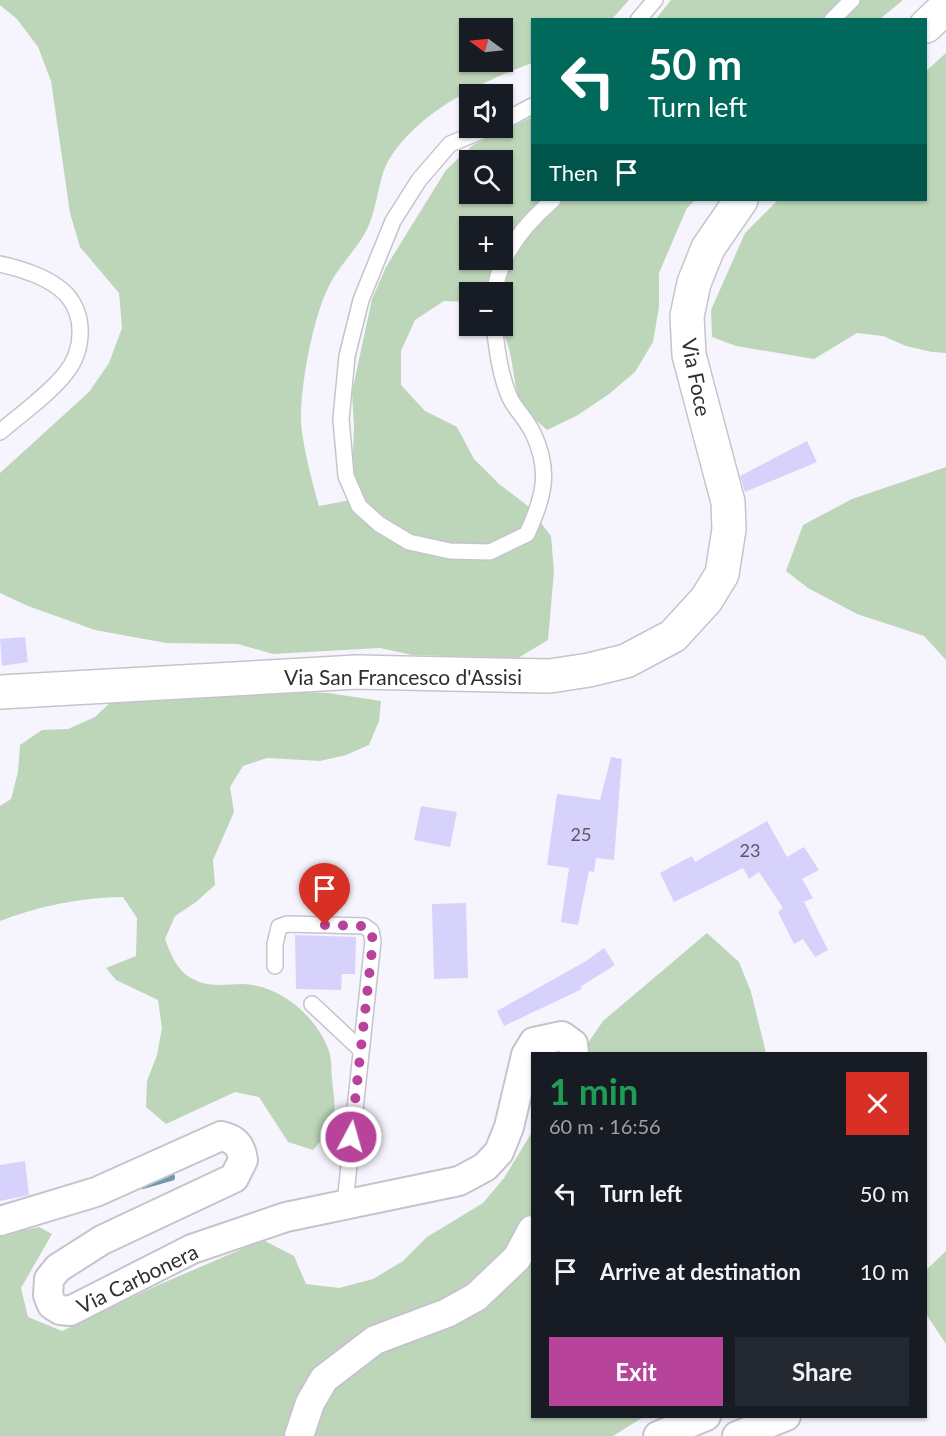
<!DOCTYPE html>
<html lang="en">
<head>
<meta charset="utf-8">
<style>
	:root { --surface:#171b24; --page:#242831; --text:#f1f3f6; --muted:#9ea1a6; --accent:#b7439b }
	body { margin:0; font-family:Lato,sans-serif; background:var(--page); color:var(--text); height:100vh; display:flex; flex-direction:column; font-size:22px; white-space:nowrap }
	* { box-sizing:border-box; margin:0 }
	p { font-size:20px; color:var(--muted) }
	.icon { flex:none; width:33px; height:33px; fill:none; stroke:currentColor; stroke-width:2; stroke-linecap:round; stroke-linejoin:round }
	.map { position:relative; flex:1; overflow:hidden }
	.panel { position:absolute; left:531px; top:1052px; width:396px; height:366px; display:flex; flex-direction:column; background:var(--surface); border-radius:0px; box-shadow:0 2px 4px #0004 }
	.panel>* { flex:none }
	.top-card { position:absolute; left:531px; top:18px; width:396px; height:183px; border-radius:0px; box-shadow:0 2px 4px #0004; background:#00695c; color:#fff; overflow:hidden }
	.needle { width:39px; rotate:285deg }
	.buttons { position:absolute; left:459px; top:18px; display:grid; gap:12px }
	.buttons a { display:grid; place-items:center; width:54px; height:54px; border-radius:0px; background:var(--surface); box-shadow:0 2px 4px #0004; font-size:30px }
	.pin { position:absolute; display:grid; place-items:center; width:51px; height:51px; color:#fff; margin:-62px -26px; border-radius:50% 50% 50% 0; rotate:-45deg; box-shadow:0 0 6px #0007 }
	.pin .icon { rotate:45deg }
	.me { position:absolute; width:66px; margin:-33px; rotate:6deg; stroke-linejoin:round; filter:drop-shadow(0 0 4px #0008) }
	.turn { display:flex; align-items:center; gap:21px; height:126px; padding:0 18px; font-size:27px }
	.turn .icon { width:78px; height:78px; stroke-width:2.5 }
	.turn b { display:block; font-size:42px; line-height:51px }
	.then { display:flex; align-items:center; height:57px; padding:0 18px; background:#0003; gap:12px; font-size:22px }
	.round { display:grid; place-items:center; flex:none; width:63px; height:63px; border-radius:0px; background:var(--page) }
	.headline { display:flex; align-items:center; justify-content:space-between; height:102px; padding:0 18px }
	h1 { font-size:36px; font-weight:700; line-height:45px; color:#1e9e55 }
	.button { display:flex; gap:12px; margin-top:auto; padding:12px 18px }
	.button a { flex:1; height:69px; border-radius:0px; background:var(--accent); color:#fff; font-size:24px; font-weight:700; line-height:69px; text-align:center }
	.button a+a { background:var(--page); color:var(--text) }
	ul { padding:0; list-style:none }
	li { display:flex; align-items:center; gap:18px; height:78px; padding:0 18px }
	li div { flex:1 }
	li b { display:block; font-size:22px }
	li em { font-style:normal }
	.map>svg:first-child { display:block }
	.green { fill:#bdd6b9; fill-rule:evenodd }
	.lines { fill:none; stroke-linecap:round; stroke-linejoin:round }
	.stream { stroke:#6f98a9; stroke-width:8 }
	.building { fill:#d6d2fb }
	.service-casing { stroke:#c5c4cc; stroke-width:18 }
	.minor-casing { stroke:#c5c4cc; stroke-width:32 }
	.secondary-casing { stroke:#c5c4cc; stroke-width:36 }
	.service { stroke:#fff; stroke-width:15 }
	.minor { stroke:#fff; stroke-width:28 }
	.secondary { stroke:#fff; stroke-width:33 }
	.route { stroke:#b7439b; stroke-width:10; stroke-dasharray:0 18 }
	.labels { text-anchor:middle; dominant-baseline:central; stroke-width:4.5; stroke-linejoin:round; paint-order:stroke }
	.number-label { font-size:18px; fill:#595764 }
	.street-label { font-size:21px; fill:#2f2e31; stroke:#fff }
</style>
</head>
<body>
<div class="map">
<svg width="946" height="1436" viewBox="0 0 946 1436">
	<rect width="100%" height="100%" fill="#f6f5fd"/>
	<g class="green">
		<path d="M 0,0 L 629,0 L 612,19 L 532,20 L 532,63 C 481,82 421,110 390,158 C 378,177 378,206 368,227 C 358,249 338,266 328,288 C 313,318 300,387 301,422 C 302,443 313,485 319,506 L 351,500 L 354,427 L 352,392 L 372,299 L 386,267 L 446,170 L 473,145 L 532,117 L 532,200 L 695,200 L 687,208 L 659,273 L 659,307 L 653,342 L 635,372 L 609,394 L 578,415 L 547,430 C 539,422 524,412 520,403 C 511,378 515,348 498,326 L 502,326 L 502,292 L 470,292 L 469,302 L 444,301 L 415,320 L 401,351 L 401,385 L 425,411 L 457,427 L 474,459 L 499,484 L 528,506 L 551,536 L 554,571 L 548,640 L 518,658 L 412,655 L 380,648 L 273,654 L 238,644 L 166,643 L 95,630 L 28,606 L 0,593 L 0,473 L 89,392 L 109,363 L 122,328 L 119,293 L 80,247 L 70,213 L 51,81 L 38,47 L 17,19 L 0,5 ZM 470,28 L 502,28 L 502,62 L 470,62 ZM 470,160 L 502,160 L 502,194 L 470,194 ZM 470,226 L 502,226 L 502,260 L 470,260 Z"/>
		<path d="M 671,0 L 903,0 L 880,19 L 655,20 Z"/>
		<path d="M 946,53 L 946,353 L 932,352 L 906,346 L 883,336 L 857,333 L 814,359 L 736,346 L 712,337 L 711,310 L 745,233 L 778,200 L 926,200 L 926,71 Z"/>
		<path d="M 946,467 L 946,660 L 924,636 L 857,614 L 808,588 L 786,571 L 803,525 L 852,499 Z"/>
		<path d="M 216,689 L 328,693 L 381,701 L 379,721 L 369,745 L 346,755 L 320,761 L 267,758 L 243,766 L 230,787 L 234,812 L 213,860 L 215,885 L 196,902 L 175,916 L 165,939 C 171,955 177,971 193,979 C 209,988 226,984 243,984 C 281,985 317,1017 329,1051 C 332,1060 331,1070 332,1079 C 336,1115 339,1122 313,1150 L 288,1142 L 259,1097 L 235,1092 L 166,1124 L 146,1107 L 147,1081 L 157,1055 L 162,1028 L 158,1000 L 116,980 L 106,968 L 136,956 L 137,918 L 123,897 C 83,897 38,906 0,921 L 0,806 L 11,799 L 18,772 L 20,745 L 42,730 L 68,729 L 95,717 L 114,699 Z"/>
		<path d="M 707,933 L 739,962 L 751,992 L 766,1053 L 581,1053 L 603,1021 Z"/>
		<path d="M 532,1132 L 532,1416 L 645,1416 L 613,1436 L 0,1436 L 0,1235 L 39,1227 L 52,1234 L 21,1288 L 28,1317 L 62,1331 L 156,1286 L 263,1240 L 294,1256 L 306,1284 L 339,1288 L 373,1279 L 403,1261 L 427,1237 L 483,1203 L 504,1178 Z"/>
		<path d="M 946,1251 L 946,1344 L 926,1314 L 926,1270 Z"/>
	</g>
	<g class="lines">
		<path class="stream" d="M 143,1185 L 171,1177"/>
	</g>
	<g class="building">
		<path d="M 807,441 L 817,462 L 745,492 L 740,476 Z"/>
		<path d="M 25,637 L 28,662 L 2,666 L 0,639 Z"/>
		<path d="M 611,757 L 622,759 L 614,860 L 596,858 L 594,872 L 589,871 L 578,925 L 561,922 L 569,868 L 547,865 L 557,794 L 600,800 Z"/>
		<path d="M 421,806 L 457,812 L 450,847 L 414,840 Z"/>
		<path d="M 767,821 L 787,857 L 804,847 L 819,870 L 802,879 L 813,898 L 804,902 L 828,950 L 815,957 L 803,939 L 794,944 L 778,912 L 783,908 L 759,872 L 749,879 L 743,868 L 674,902 L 660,873 L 692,856 L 695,862 Z"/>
		<path d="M 466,903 L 468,978 L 434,979 L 432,904 Z"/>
		<path d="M 295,935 L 356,937 L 355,974 L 342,974 L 341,990 L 296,989 Z"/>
		<path d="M 604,948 L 615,965 L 580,987 L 582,989 L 504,1026 L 497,1011 L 586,961 Z"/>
		<path d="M 25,1161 L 29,1195 L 0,1201 L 0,1165 Z"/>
	</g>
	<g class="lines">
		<defs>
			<g id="service">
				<path d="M 638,20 L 655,0"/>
				<path d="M 832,20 L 852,0"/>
				<path d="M 502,122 L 532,106"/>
				<path d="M 489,128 L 450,144 L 419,180 L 393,221 L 361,300 L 347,356 L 341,419 L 346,476 L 359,506 L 379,524 L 409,542 L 450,551 L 490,552 L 527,534 C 544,497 551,471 533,433 C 527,420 516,410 510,398 C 500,376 497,349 494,326"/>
				<path d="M 0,264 C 20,268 51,278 66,294 C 86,316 84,351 65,374 C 48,395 21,414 0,432"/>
				<path d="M 495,292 C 499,254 525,224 553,200"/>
				<path d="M 275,966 L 275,944 L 279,927 L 287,924 L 364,926 L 371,931 L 373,941 L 345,1203"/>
				<path d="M 312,1004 L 360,1049"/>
			</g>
			<g id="minor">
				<path d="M 0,1221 L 96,1192 L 221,1136 C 235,1139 241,1145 243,1160 L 234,1178 L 102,1240 L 58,1268 L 49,1279 L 48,1295 L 52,1305 L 60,1310 L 70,1311 L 192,1249 L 286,1217 L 459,1181 L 485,1167 L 499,1152 L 509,1127 L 526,1055 L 534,1042 L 562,1036 L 573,1044 L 574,1053"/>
				<path d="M 299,1436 L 310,1403 L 324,1379 L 375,1340 L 447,1313 L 476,1297 L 517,1258 L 532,1230"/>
				<path d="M 658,1436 L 706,1416"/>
				<path d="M 737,1436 L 786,1416"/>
			</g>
			<g id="secondary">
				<path d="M 926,26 L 946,7"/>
				<path d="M 0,692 L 357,672 L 550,676 L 589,670 L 626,661 L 673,636 L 706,600 L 722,574 L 729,529 L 728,502 L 689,355 L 687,316 L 694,283 L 708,248 L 741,200"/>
			</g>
		</defs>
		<use href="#service" class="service-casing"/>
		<use href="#minor" class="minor-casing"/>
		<use href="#secondary" class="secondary-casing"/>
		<use href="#service" class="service"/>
		<use href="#minor" class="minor"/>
		<use href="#secondary" class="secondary"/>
	</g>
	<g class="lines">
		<path class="route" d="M 325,925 L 364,926 L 371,931 L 373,941 L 351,1137"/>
	</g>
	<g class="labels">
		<g class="number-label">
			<text x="581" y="834">25</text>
			<text x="750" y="850">23</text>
		</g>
		<g class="street-label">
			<text transform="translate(697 377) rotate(79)">Via Foce</text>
			<text x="403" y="676">Via San Francesco d'Assisi</text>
			<text transform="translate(137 1278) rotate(-26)">Via Carbonera</text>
		</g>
	</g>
</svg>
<div class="buttons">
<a><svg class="needle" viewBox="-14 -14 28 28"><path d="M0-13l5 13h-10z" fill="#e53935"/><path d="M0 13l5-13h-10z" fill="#9ea1a6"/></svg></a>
<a><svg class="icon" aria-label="sound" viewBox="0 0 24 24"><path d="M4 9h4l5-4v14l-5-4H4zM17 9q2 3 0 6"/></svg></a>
<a><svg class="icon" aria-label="search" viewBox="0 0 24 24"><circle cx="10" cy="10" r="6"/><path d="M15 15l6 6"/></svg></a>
<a>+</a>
<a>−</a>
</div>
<div class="pin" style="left:325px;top:925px;background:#d93025"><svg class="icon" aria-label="arrive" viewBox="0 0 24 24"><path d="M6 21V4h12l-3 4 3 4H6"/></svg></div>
<svg class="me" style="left:351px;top:1137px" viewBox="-20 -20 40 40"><circle r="17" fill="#b7439b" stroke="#fff" stroke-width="3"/><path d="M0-11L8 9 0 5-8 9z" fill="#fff"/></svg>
<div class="top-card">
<div class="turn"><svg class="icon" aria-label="left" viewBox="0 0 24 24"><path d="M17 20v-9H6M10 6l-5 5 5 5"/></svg><div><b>50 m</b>Turn left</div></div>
<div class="then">Then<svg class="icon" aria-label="arrive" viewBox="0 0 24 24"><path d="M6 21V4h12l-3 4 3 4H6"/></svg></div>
</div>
<section class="panel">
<div class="headline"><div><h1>1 min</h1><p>60 m · 16:56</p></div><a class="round" style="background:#d93025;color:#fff"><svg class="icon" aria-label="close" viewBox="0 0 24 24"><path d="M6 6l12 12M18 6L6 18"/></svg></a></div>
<ul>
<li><svg class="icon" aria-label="left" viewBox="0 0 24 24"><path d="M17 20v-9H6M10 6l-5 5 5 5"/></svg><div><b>Turn left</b></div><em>50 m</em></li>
<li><svg class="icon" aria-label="arrive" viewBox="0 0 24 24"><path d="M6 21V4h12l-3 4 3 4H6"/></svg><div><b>Arrive at destination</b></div><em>10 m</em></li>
</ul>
<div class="button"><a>Exit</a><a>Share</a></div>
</section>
</div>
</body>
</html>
